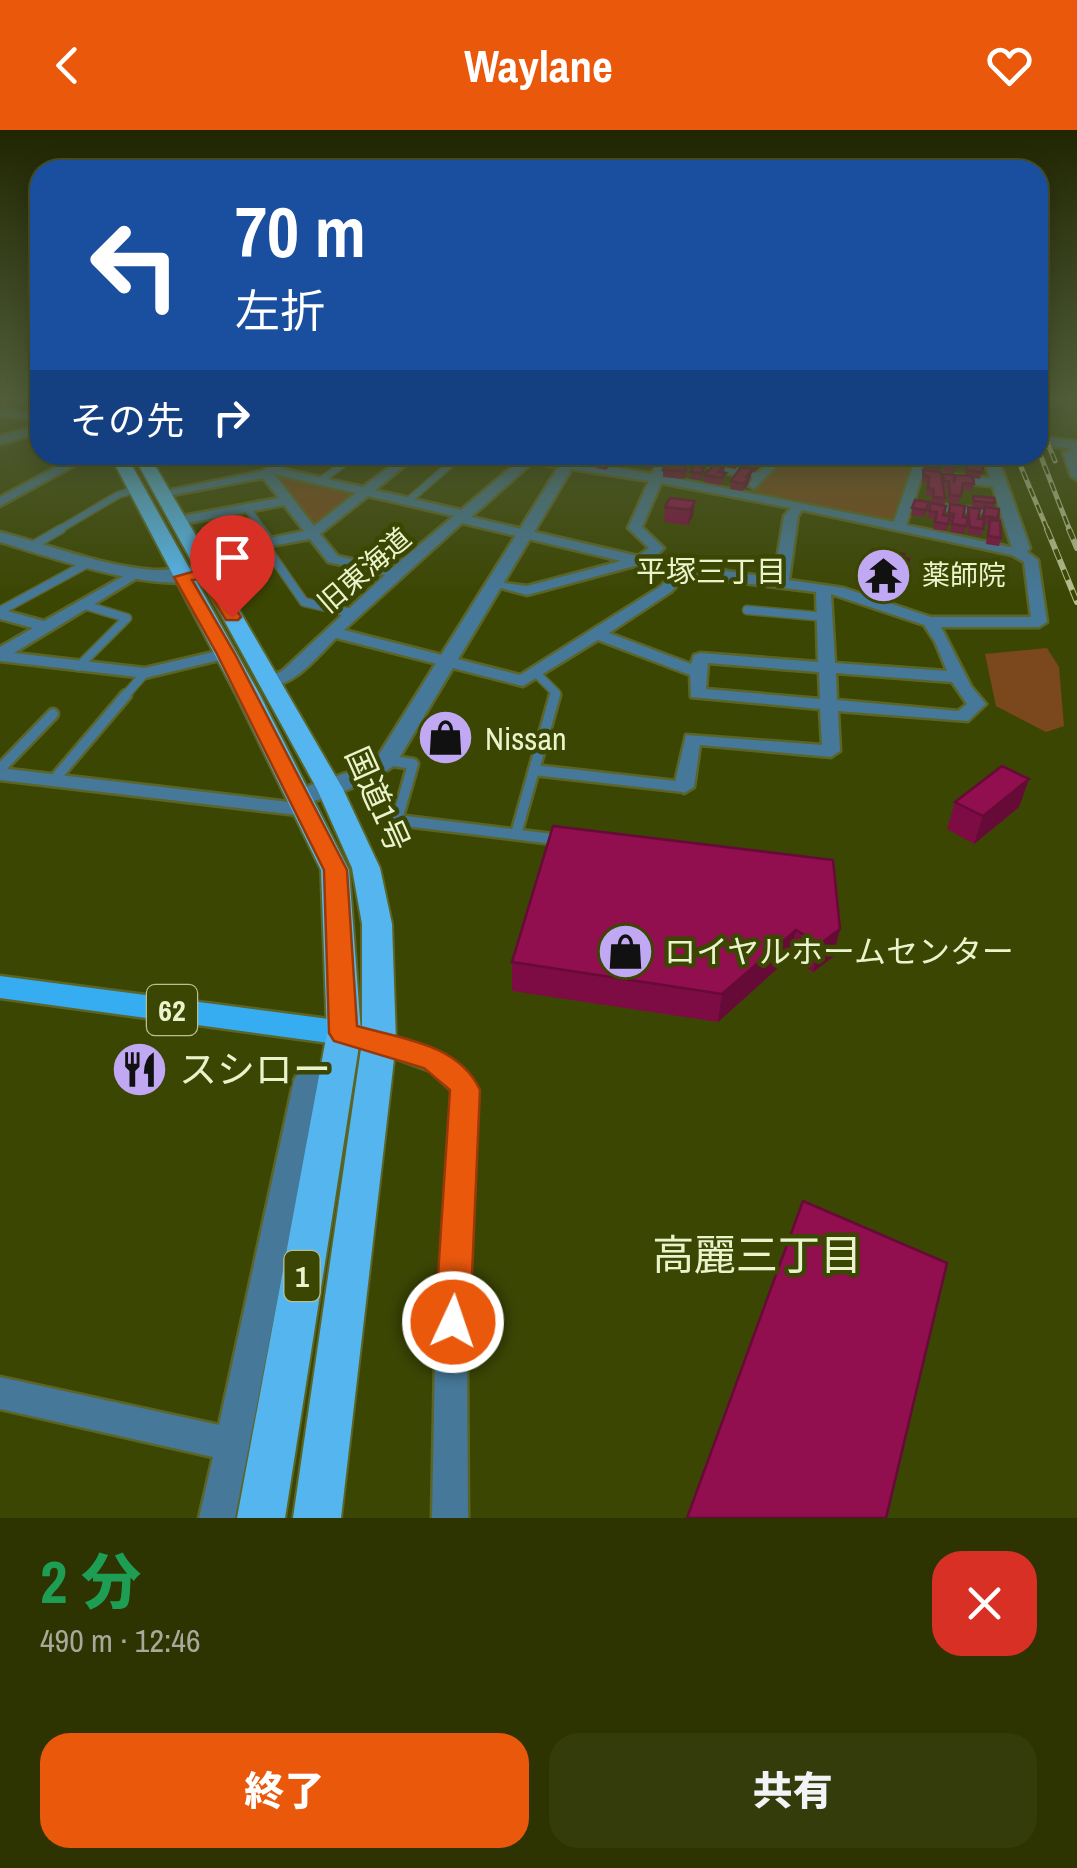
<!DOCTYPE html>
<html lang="ja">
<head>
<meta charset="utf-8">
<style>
	:root { --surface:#2d3402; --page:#353c0c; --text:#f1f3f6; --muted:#a7aa99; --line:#484f24; --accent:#ea580c }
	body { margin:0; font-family:"Archivo Narrow","Noto Sans JP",sans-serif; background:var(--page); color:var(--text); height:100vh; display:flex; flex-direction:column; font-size:38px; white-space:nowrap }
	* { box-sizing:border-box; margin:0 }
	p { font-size:32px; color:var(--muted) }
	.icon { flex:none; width:55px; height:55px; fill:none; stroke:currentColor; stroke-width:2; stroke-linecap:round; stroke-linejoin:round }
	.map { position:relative; height:1388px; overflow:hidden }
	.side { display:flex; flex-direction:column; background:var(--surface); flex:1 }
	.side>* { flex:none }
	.guide { position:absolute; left:30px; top:30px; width:1018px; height:305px; border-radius:30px; box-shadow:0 5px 25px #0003,0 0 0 2px var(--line); background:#1a4fa0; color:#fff; overflow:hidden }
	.pin { position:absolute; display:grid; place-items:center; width:85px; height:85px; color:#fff; margin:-102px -42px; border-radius:50% 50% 50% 0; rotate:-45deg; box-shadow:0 0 10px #0007 }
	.pin .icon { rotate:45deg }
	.me { position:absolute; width:110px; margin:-55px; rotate:3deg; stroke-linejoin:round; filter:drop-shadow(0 0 8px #0008) }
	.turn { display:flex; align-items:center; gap:35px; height:210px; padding:0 40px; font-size:45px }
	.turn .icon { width:130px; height:130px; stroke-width:2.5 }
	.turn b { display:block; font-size:70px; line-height:85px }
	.then { display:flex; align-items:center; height:95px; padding:0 40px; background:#0003; gap:20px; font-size:38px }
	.round { display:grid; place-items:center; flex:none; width:105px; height:105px; border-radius:30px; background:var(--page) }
	.overview { display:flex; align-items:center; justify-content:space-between; height:170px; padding:0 40px }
	h1 { font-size:60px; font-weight:800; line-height:75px; color:#1e9e55 }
	.primary-button { display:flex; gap:20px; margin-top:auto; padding:20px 40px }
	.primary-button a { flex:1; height:115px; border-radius:30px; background:var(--accent); color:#fff; font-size:40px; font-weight:800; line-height:115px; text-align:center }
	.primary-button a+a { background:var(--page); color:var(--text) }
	header { display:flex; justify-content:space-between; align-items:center; height:130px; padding:0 40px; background:var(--accent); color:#fff; font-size:45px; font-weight:800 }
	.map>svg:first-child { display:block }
	.green { fill:#7a481c }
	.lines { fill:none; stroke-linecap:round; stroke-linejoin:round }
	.service-far2-casing { stroke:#5b6527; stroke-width:9 }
	.service-far1-casing { stroke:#5b6527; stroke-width:11 }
	.service-casing { stroke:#5b6527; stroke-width:15 }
	.minor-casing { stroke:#5b6527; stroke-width:5 }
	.tertiary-casing { stroke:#5b6527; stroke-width:5 }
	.primary-casing { stroke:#5b6527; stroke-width:5 }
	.trunk-casing { stroke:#5b6527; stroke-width:4 }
	.path { stroke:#89935c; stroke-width:2.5; stroke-dasharray:2.5 2.5; stroke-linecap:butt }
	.service-far2 { stroke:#467899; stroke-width:6 }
	.service-far1 { stroke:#467899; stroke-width:8 }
	.service { stroke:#467899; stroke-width:10 }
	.minor { fill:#467899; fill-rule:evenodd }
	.tertiary { fill:#467899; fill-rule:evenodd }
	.primary { fill:#35adf0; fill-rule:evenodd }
	.trunk { fill:#55b6ef; fill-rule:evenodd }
	.rail-far1-casing { stroke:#b6c08f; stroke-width:5 }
	.rail-casing { stroke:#b6c08f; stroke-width:6 }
	.rail-far1 { stroke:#3c4603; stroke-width:2.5; stroke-dasharray:9; stroke-linecap:butt }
	.rail { stroke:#3c4603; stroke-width:4; stroke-dasharray:11; stroke-linecap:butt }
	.wall { fill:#7d0c44; fill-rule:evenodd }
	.shaded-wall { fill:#660a37 }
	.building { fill:#910e4f; stroke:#660a37; stroke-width:2.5 }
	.route { fill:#ea580c; stroke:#983908; stroke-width:2.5 }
	.labels { text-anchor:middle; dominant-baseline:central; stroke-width:9; stroke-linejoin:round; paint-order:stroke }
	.far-street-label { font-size:28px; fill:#eaf4cc; stroke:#3c4603 }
	.far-poi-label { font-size:28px; fill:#eaf4cc; stroke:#3c4603; text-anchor:start }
	.far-neighbourhood-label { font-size:30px; fill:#eaf4cc; stroke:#3c4603 }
	.shield { fill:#3c4603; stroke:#b6c090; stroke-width:2.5 }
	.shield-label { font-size:30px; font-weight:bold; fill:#eaf4cc }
	.poi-label { font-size:32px; fill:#eaf4cc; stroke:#3c4603; text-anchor:start }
	.street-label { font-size:32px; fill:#eaf4cc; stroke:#3c4603 }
	.near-poi-label { font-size:38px; fill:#eaf4cc; stroke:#3c4603; text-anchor:start }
	.near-neighbourhood-label { font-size:42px; fill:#eaf4cc; stroke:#3c4603 }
</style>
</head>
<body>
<header><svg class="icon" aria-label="back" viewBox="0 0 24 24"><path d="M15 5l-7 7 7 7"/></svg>Waylane<svg class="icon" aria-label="heart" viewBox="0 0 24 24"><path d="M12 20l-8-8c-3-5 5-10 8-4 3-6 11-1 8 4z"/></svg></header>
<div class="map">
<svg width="1077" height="1388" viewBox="0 0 1077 1388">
	<rect width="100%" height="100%" fill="#3c4603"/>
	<g class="green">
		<path d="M 785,325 L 916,325 L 891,393 L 752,362 Z"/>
		<path d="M 279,344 L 355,362 L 356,364 L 313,396 L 275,346 Z"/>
		<path d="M 1047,518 L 1059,537 L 1064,596 L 1046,602 L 996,576 L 985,524 Z"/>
	</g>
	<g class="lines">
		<defs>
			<g id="service-far2">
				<path d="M 319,352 L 355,325"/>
				<path d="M 407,372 L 461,325"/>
				<path d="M 933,376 L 995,382"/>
				<path d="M 247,378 L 263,401"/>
				<path d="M 57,401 L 118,365 L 134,360"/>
			</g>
			<g id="service-far1">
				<path d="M 261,399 L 271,413"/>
				<path d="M 264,414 L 304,472 L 351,483"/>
				<path d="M 32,416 L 61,399"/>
				<path d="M 747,480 L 825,487"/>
				<path d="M 0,481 L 90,432"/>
				<path d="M 78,537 L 127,488 L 84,475"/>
				<path d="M 535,542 L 556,563 L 555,567"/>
				<path d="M 124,567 L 145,543"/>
			</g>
			<g id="service">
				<path d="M 387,630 L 413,634 L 397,690 L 561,710"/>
				<path d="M 0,639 L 53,584"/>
				<path d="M 534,640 L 684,657"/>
				<path d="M 53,651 L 126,565"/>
				<path d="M 516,704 L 555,565"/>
			</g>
			<g id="minor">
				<path d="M 0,279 L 40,285 L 40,291 L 0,285 Z"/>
				<path d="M 1077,317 L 1077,350 L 1071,346 L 1063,323 Z"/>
				<path d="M 79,325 L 94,325 L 0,376 L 0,367 Z"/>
				<path d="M 289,325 L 303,325 L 283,339 L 363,357 L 405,325 L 418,325 L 375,360 L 461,380 L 519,331 L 496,325 L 540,325 L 652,344 L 655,337 L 650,325 L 662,325 L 667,337 L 664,346 L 894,392 L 917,325 L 929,325 L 923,342 L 999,349 L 1005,353 L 999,357 L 921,349 L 906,395 L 1010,417 L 1026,415 L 1026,421 L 1038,430 L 1047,492 L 1039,497 L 941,497 L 971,556 L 986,574 L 968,591 L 838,581 L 840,621 L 831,627 L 700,615 L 694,657 L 684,663 L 674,657 L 686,605 L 822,615 L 820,579 L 691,567 L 690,545 L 598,510 L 523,556 L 336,508 C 317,527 294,558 265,556 L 265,548 L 282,541 L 385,445 L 328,432 L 310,409 L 192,430 L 192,424 L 304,401 L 284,375 L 177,395 L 170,391 L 177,387 L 279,368 L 263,348 L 162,367 L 156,363 L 262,341 ZM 532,333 L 649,351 L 628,398 L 649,418 L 638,426 L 471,387 ZM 274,344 L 356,363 L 314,396 ZM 661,353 L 791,378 L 784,386 L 774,448 L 652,430 L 664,418 L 642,397 ZM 368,366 L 454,386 L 392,438 L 338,426 L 320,404 ZM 802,380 L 1012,425 L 1024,432 L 1031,487 L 931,487 L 844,458 L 789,450 L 798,386 ZM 462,393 L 621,431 L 527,456 L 488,451 L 486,454 L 527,465 L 638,435 L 672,443 L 661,456 L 520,545 L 344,500 ZM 686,446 L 816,462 L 818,532 L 700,523 L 694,525 L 691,534 L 609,503 L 671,462 ZM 831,464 L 924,495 L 935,512 L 947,541 L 835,533 ZM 708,533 L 819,542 L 820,569 L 706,559 ZM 836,543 L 952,552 L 967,574 L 958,581 L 837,570 Z"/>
				<path d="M 718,325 L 730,325 L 723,335 L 759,342 L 775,325 L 787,325 L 754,359 L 748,355 L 753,348 L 711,340 L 709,337 Z"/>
				<path d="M 134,440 L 141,444 L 139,447 L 14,523 L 145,538 L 226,519 L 232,521 L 232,527 L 145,548 L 0,531 L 0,517 L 33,498 L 0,489 L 0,479 L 44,491 Z"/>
				<path d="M 0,638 L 306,674 L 316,680 L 306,686 L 0,650 Z"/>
				<path d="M 379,902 C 417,915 459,921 478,960 L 467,1230 L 468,1388 L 432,1388 L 435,1230 L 452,961 L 430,941 L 370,919 L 367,912 L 370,905 Z"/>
				<path d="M 307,939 L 344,944 L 348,951 L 344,958 L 318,961 L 235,1388 L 199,1388 L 213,1327 L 0,1279 L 0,1247 L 219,1295 L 294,950 L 298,943 Z"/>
			</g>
			<g id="tertiary">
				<path d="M 40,295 L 40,303 L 0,314 L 0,306 Z"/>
				<path d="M 1038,306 L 1077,312 L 1077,320 L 1038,314 Z"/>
				<path d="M 566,325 L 580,325 L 395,635 C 376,649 314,678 291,672 L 288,667 L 291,662 L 363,637 L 378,626 Z"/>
				<path d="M 983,325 L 997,325 L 1030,418 L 1027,422 L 1012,418 Z"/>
				<path d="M 0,402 C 51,415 101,436 154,440 C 172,441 202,432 215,443 C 178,473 44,425 0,412 Z"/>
			</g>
			<path id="primary" d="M 0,846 L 344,891 L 390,903 L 395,912 L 390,921 L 379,924 L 344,915 L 0,868 Z"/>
			<g id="trunk">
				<path d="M 110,325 L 126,325 L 259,563 L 349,740 L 361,903 L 285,1388 L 237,1388 L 327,903 L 321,740 L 235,563 Z"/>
				<path d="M 133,325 L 149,325 L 343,659 L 380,738 L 392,794 L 396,912 L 341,1388 L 293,1388 L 362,912 L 362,794 L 352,738 L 317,659 Z"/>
			</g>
		</defs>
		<use href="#service-far2" class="service-far2-casing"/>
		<use href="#service-far1" class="service-far1-casing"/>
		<use href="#service" class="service-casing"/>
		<use href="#minor" class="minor-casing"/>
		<use href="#tertiary" class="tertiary-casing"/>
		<use href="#primary" class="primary-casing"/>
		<use href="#trunk" class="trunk-casing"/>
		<path class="path" d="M 224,330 L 243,334"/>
		<use href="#service-far2" class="service-far2"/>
		<use href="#service-far1" class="service-far1"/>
		<use href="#service" class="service"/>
		<use href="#minor" class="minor"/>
		<use href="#tertiary" class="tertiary"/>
		<use href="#primary" class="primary"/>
		<use href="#trunk" class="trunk"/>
		<defs>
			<g id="rail-far1">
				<path d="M 1038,290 L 1055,331"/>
				<path d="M 1038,319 L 1070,401"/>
				<path d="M 1016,325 L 1048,401"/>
			</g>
			<g id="rail">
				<path d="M 1047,399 L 1077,472"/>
				<path d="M 1069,399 L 1077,418"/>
			</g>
		</defs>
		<use href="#rail-far1" class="rail-far1-casing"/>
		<use href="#rail" class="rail-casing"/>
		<use href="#rail-far1" class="rail-far1"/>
		<use href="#rail" class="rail"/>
	</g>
	<g class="wall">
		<path d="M 191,325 L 226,325 L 227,328 L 209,333 Z"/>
		<path d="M 602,325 L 656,328 L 656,335 L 651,339 L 636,336 L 637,329 L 627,335 L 614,333 L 614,330 L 606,340 L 596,338 L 596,331 Z"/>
		<path d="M 749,325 L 735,339 L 725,337 L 724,342 L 725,350 L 720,355 L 704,352 L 704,345 L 721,334 L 722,330 Z"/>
		<path d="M 946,325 L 939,342 L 942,349 L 943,344 L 955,352 L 965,345 L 968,334 L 983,336 L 980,349 L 973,348 L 974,354 L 972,361 L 962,360 L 959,373 L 948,372 L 947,358 L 943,358 L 945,368 L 944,385 L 948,385 L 950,374 L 963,387 L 966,387 L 968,377 L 972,378 L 973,366 L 995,373 L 993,378 L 999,379 L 997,390 L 1001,408 L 999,416 L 986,414 L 989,395 L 984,394 L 981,406 L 968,404 L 967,394 L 964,404 L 950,402 L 952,392 L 949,391 L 946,401 L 933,399 L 935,389 L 927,388 L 932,373 L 931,366 L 926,366 L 927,353 L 922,353 L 922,343 L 924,336 ZM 980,379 L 984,380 L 982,389 L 978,389 Z"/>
		<path d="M 968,325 L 965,338 L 956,337 L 954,344 L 943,342 L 946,329 L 952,330 Z"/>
		<path d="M 768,326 L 754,343 L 752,342 L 748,355 L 742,361 L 730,359 L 731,351 L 743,337 L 744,332 Z"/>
		<path d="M 704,336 L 702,350 L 690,349 L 691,342 Z"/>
		<path d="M 688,339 L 685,349 L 663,347 L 663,340 Z"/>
		<path d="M 915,370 L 929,372 L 925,387 L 911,385 Z"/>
		<path d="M 695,371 L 693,386 L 688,395 L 664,392 L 665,377 Z"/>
		<path d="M 903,428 L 909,429 L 903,452 L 897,451 L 896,456 L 864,451 L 865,446 L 861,445 L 864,430 Z"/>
		<path d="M 955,672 L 1019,677 L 974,714 L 947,699 Z"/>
		<path d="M 833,730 L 833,827 L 813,842 L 789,828 L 718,892 L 512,861 L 512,832 Z"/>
	</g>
	<g class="shaded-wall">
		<path d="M 208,325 L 226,325 L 227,328 L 209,333 Z"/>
		<path d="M 613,325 L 619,325 L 615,326 L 614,330 L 606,340 L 606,333 Z"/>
		<path d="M 633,325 L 644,325 L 627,335 L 628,328 Z"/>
		<path d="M 743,325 L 749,325 L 735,339 L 736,332 Z"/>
		<path d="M 764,325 L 768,326 L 754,343 L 755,336 Z"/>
		<path d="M 753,339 L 748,355 L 742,361 L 746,347 Z"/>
		<path d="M 695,371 L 693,386 L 688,395 L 690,380 Z"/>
		<path d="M 1029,649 L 1019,677 L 974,714 L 983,686 Z"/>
		<path d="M 840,799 L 833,827 L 813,842 L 820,814 Z"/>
		<path d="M 796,800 L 789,828 L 718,892 L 722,864 Z"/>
	</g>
	<g class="building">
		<path d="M 602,325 L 613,325 L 606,333 L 596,331 Z"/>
		<path d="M 616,325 L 633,325 L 628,328 L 615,326 Z"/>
		<path d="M 642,325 L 656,328 L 652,332 L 637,329 Z"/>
		<path d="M 728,325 L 743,325 L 736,332 L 722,330 Z"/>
		<path d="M 750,325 L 764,325 L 755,336 L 744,332 Z"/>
		<path d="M 928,325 L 945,325 L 940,338 L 924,336 Z"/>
		<path d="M 953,325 L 968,325 L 967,331 L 958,330 L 956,337 L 945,335 L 946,329 L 952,330 Z"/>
		<path d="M 666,332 L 688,332 L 685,341 L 663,340 Z"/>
		<path d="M 716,333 L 725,334 L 719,342 L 726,343 L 721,348 L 704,345 Z"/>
		<path d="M 968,334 L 983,336 L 982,342 L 966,340 Z"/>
		<path d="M 693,335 L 704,336 L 702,343 L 691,342 Z"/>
		<path d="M 741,337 L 753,339 L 746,347 L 749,348 L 743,354 L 731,351 Z"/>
		<path d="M 923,340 L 941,342 L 945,368 L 934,367 L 933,359 L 928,358 L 929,346 L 924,346 Z"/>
		<path d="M 943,344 L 954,345 L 954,353 L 956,345 L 973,346 L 974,354 L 963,353 L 961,366 L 950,365 L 949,351 L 944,351 Z"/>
		<path d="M 973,366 L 994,368 L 995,373 L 974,371 Z"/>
		<path d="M 670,368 L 695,371 L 690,380 L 665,377 Z"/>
		<path d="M 915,370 L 929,372 L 926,380 L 912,378 Z"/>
		<path d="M 931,373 L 946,376 L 943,385 L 950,386 L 948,394 L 935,392 L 937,382 L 929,381 Z"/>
		<path d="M 950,374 L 965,376 L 963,387 L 968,388 L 966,396 L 952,394 L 954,384 L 949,383 Z"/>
		<path d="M 968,377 L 980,379 L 978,389 L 984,389 L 983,399 L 970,397 Z"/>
		<path d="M 985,377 L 999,379 L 998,388 L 983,386 Z"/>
		<path d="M 990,390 L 1000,391 L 1001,408 L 988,406 Z"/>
		<path d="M 873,419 L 904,424 L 903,428 L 909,429 L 907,436 L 901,435 L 900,440 L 867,435 L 869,430 L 864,430 Z"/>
		<path d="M 1002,636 L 1029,649 L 983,686 L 955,672 Z"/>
		<path d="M 553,696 L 833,730 L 840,799 L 820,814 L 796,800 L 722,864 L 512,832 Z"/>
		<path d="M 803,1071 L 947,1133 L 886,1388 L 687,1388 Z"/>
	</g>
	<linearGradient id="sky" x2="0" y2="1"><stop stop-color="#212602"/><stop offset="0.58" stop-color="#505d39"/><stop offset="1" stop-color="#505d39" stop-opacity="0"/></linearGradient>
	<rect width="1077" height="464" fill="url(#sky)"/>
	<path class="route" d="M 206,438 L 212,439 L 241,487 L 238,490 L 226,490 L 201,449 L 192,450 L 235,524 L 347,740 L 357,896 C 402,909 459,914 480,960 L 470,1192 L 465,1204 L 453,1209 L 440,1204 L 435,1192 L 450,960 L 424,938 L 334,911 L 329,903 L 324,740 L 217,524 L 174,447 Z"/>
	<defs>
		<symbol id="temple-disc" viewBox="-11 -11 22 22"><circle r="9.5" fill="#c0a8f3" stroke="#3c4603"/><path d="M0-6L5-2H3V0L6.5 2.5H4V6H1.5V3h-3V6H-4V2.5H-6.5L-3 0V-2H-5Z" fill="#111"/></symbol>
		<symbol id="shop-disc" viewBox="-11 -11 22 22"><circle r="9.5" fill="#c0a8f3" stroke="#3c4603"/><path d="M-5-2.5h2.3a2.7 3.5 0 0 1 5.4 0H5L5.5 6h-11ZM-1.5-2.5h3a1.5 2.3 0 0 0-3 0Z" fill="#111"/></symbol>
		<symbol id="restaurant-disc" viewBox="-11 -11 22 22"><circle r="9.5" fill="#c0a8f3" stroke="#3c4603"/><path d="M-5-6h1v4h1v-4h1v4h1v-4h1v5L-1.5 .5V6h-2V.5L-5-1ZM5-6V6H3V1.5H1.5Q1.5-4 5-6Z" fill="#111"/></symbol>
	</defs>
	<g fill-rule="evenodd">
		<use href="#temple-disc" x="852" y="414" width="63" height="63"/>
		<use href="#shop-disc" x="414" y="576" width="63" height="63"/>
		<use href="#shop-disc" x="594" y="790" width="63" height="63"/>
		<use href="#restaurant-disc" x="108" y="908" width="63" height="63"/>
	</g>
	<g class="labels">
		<g class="far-street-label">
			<text transform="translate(364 440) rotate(-41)">旧東海道</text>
		</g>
		<g class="far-poi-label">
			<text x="922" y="445">薬師院</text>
		</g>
		<g class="far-neighbourhood-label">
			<text x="711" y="441">平塚三丁目</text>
		</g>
		<g class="shield">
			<rect x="147" y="855" width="50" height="50" rx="8"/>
			<rect x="284.5" y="1121" width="35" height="50" rx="8"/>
		</g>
		<g class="shield-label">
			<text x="172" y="880">62</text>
			<text x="302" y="1146">1</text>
		</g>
		<g class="poi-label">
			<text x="485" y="608">Nissan</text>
			<text x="664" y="821">ロイヤルホームセンター</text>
		</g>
		<g class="street-label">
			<text transform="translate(378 669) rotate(66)">国道1号</text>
		</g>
		<g class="near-poi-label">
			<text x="179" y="939">スシロー</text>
		</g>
		<g class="near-neighbourhood-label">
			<text x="757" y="1125">高麗三丁目</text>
		</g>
	</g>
</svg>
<div class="pin" style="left:232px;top:487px;background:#d93025"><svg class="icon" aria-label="arrive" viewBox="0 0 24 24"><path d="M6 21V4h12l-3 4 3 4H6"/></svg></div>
<svg class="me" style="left:453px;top:1192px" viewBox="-20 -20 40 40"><circle r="17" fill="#ea580c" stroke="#fff" stroke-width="3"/><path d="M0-11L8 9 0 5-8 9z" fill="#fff"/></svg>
<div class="guide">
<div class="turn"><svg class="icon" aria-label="left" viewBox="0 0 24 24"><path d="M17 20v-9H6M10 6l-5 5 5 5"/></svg><div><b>70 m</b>左折</div></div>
<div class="then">その先<svg class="icon" aria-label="right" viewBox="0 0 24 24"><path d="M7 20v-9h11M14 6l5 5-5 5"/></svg></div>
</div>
</div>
<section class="side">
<div class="overview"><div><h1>2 分</h1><p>490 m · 12:46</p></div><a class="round" style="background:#d93025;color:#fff"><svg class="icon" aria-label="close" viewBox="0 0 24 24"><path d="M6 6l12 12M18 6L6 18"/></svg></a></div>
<div class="primary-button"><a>終了</a><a>共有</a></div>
</section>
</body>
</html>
